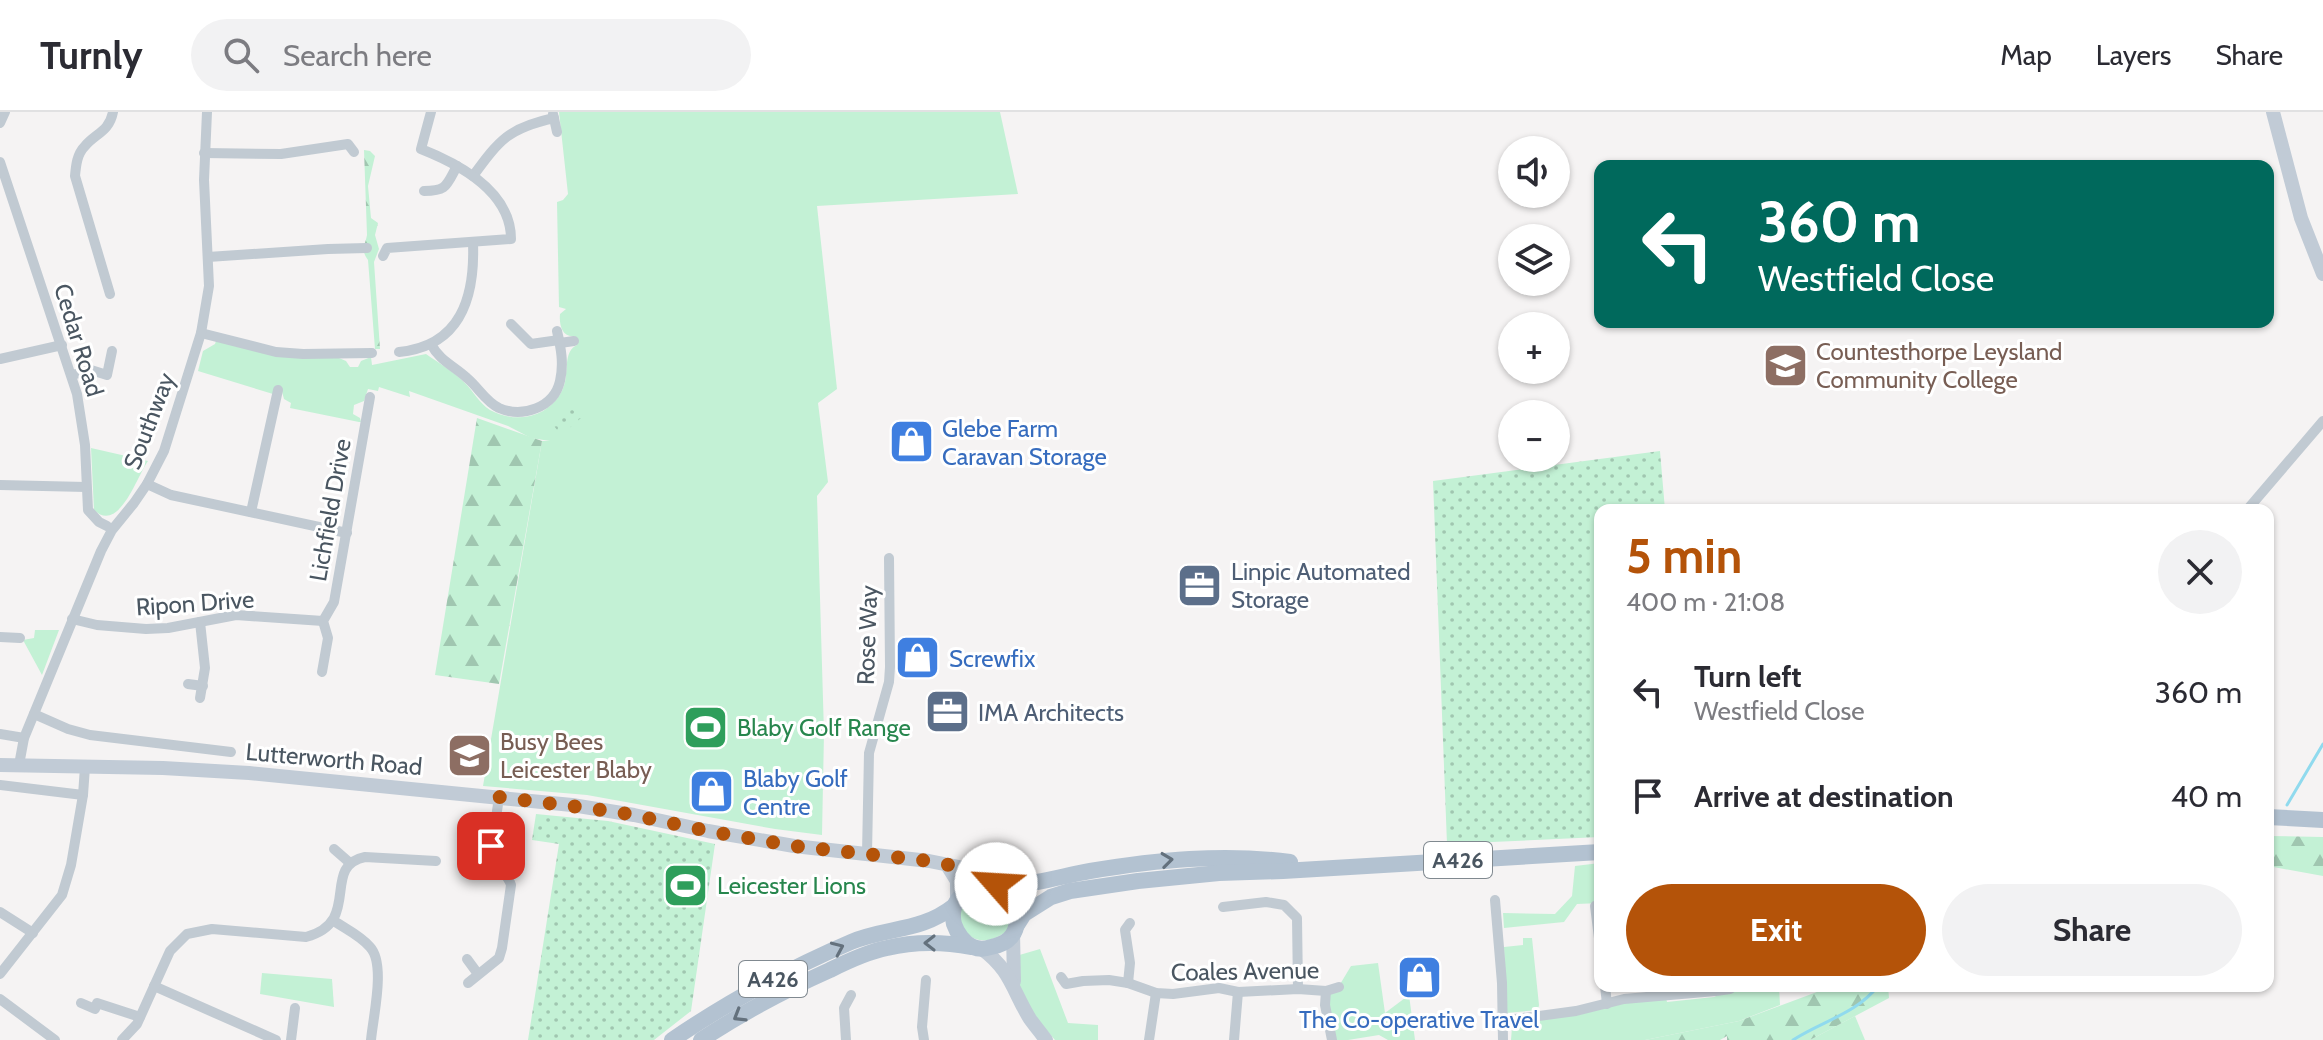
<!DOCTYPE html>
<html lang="en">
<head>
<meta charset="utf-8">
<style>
	:root { --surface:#fff; --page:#f2f2f3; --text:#2b2b33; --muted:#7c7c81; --line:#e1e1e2; --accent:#b45309 }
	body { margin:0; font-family:Cabin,sans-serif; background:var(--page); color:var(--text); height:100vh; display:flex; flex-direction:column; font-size:30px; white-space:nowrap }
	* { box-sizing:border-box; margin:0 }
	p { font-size:26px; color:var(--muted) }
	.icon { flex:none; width:44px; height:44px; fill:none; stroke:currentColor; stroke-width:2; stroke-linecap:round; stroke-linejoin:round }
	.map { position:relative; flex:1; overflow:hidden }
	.details { position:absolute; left:1594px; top:392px; width:680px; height:488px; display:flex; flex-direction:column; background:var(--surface); border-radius:16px; box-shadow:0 2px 6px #0004 }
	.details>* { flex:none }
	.top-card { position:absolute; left:1594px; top:48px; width:680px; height:168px; border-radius:16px; box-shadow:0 2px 6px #0004; background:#00695c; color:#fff; overflow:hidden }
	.tools { position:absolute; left:1498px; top:24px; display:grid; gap:16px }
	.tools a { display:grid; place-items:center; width:72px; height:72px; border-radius:50%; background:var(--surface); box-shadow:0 2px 6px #0004; font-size:40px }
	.pin { position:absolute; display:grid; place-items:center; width:68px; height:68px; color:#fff; margin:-34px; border-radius:16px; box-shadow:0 4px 12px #0006 }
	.me { position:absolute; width:88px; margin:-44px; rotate:296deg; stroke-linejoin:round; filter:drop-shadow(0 0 6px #0008) }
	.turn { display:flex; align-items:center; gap:28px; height:168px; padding:0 32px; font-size:36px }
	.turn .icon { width:104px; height:104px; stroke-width:2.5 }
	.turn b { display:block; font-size:56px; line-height:68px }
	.round { display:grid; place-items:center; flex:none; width:84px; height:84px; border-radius:42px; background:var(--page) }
	.head { display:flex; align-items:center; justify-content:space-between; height:136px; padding:0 32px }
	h1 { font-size:48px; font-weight:700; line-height:60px; color:var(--accent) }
	.action { display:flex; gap:16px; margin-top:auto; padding:16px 32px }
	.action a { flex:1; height:92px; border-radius:48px; background:var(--accent); color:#fff; font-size:32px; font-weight:700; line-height:92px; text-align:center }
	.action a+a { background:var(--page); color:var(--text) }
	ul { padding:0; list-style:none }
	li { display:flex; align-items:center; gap:24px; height:104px; padding:0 32px }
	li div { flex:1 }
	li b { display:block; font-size:30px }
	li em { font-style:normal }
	header { display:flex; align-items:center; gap:48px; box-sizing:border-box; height:112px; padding:0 40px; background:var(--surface); border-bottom:2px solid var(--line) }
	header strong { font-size:38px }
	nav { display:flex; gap:44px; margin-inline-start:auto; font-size:28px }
	.search { width:560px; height:72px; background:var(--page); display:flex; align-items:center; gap:20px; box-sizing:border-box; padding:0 28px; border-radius:44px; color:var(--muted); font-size:30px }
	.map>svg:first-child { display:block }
	.grass { fill:#c3f1d5 }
	.forest { fill:url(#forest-firs) }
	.park { fill:url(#park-dots) }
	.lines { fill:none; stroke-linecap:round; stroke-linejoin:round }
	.stream { stroke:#90daee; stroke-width:3 }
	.street { stroke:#c1cad2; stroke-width:10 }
	.secondary { stroke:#c1cbd6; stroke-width:14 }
	.primary { stroke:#b3c2d1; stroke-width:16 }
	.oneway { stroke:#64717d }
	.route { stroke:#b45309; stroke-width:14; stroke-dasharray:0 25.2 }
	.labels { text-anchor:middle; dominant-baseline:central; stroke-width:6; stroke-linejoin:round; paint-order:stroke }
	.shield { fill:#fff; stroke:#808990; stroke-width:2 }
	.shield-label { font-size:22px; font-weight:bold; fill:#4a5661 }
	.street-label { font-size:24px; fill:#4a5661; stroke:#fff }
	.education-label { font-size:24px; fill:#785e54; stroke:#fff; text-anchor:start }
	.shop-label { font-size:24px; fill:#366cbe; stroke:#fff; text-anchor:start }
	.service-label { font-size:24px; fill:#4e5e75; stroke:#fff; text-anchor:start }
	.leisure-label { font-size:24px; fill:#27864d; stroke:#fff; text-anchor:start }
</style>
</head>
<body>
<header>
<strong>Turnly</strong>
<div class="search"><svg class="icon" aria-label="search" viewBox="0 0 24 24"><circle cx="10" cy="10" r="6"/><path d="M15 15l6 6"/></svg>Search here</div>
<nav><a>Map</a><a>Layers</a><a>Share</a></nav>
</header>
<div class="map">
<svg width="2323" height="928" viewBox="0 0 2323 928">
	<defs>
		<pattern id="forest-firs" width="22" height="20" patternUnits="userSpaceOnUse" patternTransform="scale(2)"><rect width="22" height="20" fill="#c3f1d5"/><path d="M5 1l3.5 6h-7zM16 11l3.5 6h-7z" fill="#a0c6b0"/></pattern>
		<pattern id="park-dots" width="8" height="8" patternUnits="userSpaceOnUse" patternTransform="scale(2)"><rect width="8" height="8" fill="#c3f1d5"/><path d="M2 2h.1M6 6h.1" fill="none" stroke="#a0c6b0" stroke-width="1.8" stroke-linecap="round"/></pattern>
	</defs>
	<rect width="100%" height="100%" fill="#f5f3f3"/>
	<g class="grass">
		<path d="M 559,0 L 1000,0 L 1018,82 L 817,94 L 837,277 L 818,291 L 828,370 L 817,384 L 824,621 L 822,723 L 775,717 L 587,683 L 483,674 L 542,329 L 550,329 L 531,326 L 508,314 L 409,279 L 410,285 L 379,275 L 378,279 L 368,277 L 364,289 L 354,293 L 353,302 L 360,306 L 361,310 L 359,310 L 290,296 L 291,291 L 284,287 L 281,276 L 273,282 L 198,259 L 203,239 L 215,232 L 216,229 L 339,246 L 346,249 L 350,255 L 358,255 L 361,249 L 371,245 L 372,253 L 426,242 C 439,251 454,260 465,271 C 474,280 479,291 490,298 C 506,307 527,308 543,299 C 554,292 562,283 565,270 C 568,257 564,239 577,233 L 575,224 C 562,226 559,213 560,202 L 566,197 L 559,195 L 557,90 L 563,88 L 568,82 Z"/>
		<path d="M 91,336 L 148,349 C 137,364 119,422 94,398 Z"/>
		<path d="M 35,518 L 59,518 L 42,563 L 23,528 L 34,526 Z"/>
		<path d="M 1600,751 L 1600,791 L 1577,792 L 1564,810 L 1504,816 L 1503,801 L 1555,802 L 1572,784 L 1575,754 Z"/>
		<path d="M 989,778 L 999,782 L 1009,793 L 1009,817 C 972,849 944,805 970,784 C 975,781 983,780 989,778 Z"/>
		<path d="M 1523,826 L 1532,826 L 1539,893 L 1538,898 L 1506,901 L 1504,835 L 1523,833 Z"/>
		<path d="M 1040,837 L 1068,911 L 1098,913 L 1098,928 L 1055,928 L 1036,906 L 1014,873 L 1016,844 Z"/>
		<path d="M 1378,851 L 1385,901 L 1409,883 L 1415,928 L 1388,928 L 1379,923 L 1348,928 L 1332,928 L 1326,879 L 1339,874 L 1351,854 Z"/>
		<path d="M 262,861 L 332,867 L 334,895 L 260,882 Z"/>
		<path d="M 1738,874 L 1779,874 L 1780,893 L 1739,909 L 1645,928 L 1511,928 L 1512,915 L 1534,912 L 1534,909 L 1628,889 L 1666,886 L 1667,890 L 1714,885 Z"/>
		<path d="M 1855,904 L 1865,928 L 1810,928 Z"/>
	</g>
	<g class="forest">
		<path d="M 364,38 L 370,39 L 375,44 L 368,74 L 371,106 L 378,111 L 375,123 L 379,137 L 374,150 L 380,237 L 375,237 L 368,148 C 360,137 365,134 367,123 Z"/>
		<path d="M 477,306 L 542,329 L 499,572 L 435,563 Z"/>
		<path d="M 2268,724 L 2323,725 L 2323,764 L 2268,754 Z"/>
		<path d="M 1833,874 L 1888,874 L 1889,886 L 1810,928 L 1727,928 L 1727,924 L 1720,928 L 1645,928 L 1739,909 Z"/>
	</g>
	<g class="park">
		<path d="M 569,294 L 581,306 L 561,323 L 551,310 Z"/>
		<path d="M 1660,339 L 1665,398 L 1600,398 L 1600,725 L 1447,732 L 1433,369 Z"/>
		<path d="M 536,702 L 608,709 L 715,732 L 691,899 L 654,928 L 528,928 L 559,732 L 532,728 Z"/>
	</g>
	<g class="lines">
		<g class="stream">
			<path d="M 2287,693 L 2323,632"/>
			<path d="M 2268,716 L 2269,716"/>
			<path d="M 1793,928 C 1822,909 1856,902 1878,874"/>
		</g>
		<g class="street">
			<path d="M 553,2 L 557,20"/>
			<path d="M 0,11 L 5,0"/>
			<path d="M 204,41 L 281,42 L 348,32 L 354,40"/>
			<path d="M 0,50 L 77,282 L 85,333 L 88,398 L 99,410 L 107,414"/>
			<path d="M 473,64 C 500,27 509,16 554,6"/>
			<path d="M 424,79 C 447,79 446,74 457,54"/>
			<path d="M 383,144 L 387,136 L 511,127 C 511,80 459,52 421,37 L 431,0"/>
			<path d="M 208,145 L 328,137 L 367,136"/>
			<path d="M 110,182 L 75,64 C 76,53 77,42 85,34 C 96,21 109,20 113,0"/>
			<path d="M 511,212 L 531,232 L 559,228"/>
			<path d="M 201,221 L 276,240 L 303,242 L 372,241"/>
			<path d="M 560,231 L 574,229"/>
			<path d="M 431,232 C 439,248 454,254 467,266 C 479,276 485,289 499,296 C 522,306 554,296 560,269 C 564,252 561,236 557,219"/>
			<path d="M 399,240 C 461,234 475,185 473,131"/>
			<path d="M 0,247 L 62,233"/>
			<path d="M 72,263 L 91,258 L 107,263 L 112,239"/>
			<path d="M 147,372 L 171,383 L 347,421"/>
			<path d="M 0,373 L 86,375"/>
			<path d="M 2247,398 L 2323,309"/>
			<path d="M 251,400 L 278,278"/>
			<path d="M 72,507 L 97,513 L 146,517 L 168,516 L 236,503 L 323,509"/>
			<path d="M 200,510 L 205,556 L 200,586"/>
			<path d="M 0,525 L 20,526"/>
			<path d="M 322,560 L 328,526 L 323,509 L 334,490 L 370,285"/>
			<path d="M 188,572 L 203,574"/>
			<path d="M 34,602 L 68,617 L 90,623 L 231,640"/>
			<path d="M 0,622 L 24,626"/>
			<path d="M 19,653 L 24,626 L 101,439 L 112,418 L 134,391 L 147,372 L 164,339 L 201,221 L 209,174 L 204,68 L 207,0"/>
			<path d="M 0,673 L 83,683"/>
			<path d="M 334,737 L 350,751"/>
			<path d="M 867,742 L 869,641 L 889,570 L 890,555 L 889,446"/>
			<path d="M 1495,788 L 1502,871 L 1503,928"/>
			<path d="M 1595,794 L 1600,834"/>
			<path d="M 1223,795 L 1266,790 L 1284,793 L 1297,806 L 1298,877"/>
			<path d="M 0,800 L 33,821"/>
			<path d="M 334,809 C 346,817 361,824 370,835 C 386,852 373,905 371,928"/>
			<path d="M 467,847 L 478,862"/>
			<path d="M 0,862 L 62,783 L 71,753 L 83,683 L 85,655"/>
			<path d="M 1061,865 L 1066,872 L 1083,869 L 1109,868 L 1128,871 L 1156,881 L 1173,882 L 1219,876 L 1238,880 L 1298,877 L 1326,879 L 1339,875"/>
			<path d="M 468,871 L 499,846 L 502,836 L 511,773 C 507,760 494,755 491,742 L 499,685"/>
			<path d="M 1128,871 L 1130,851 L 1125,818 L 1130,811"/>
			<path d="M 154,874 L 276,928"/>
			<path d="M 1605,874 L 1607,892"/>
			<path d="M 1326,879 L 1325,893 L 1332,928"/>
			<path d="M 0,887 L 55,928"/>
			<path d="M 81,891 L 95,897 L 97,891 L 140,905"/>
			<path d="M 1501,909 L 1576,899 L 1624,887 L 1716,879 L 1730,877 L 1734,874"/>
			<path d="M 122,928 L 137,912 L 170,839 L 187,822 L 212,817 L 306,825 C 363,810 320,754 365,745 L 436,749"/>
			<path d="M 291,928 L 295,896"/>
			<path d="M 846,928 L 844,896 L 851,883"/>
			<path d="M 924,928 L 922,915 L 926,868"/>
			<path d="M 1149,928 L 1156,881"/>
			<path d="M 1234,928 L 1238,880"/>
		</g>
		<g class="secondary">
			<path d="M 2273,0 L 2301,106 L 2323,162"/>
			<path d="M 0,653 L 163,656 L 249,661 L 572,693 L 634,703 L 708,719 L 794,734 L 929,749 L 964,756 L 992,771"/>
			<path d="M 947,753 L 957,769 L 957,788"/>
			<path d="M 1013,821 L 1014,869"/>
			<path d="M 982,837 C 1011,858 1013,880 1030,907 C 1035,914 1041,921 1046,928"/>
		</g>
		<g class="primary">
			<path d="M 2268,705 L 2323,708"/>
			<path d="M 996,772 C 1020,790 1029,828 991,835 C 985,837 978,837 973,835 C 964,831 957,821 954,812 C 950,796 957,784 971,776 C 989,766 1016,773 1037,770 C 1055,767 1072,762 1090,759 C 1156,748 1223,741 1290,750"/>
			<path d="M 1017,813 L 1024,802 L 1051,785 L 1070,779 L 1138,769 L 1219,761 L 1283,759 L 1600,740"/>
			<path d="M 672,928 C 728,890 788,857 851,830 C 887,815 921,820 954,794"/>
			<path d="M 701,928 C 742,901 785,878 830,858 C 848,849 867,840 887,836 C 916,829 944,830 972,835"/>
		</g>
	</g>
	<defs><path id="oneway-chevron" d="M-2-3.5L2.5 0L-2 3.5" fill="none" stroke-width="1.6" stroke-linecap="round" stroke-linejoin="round" transform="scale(2)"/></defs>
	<g class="oneway">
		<use href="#oneway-chevron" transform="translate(1167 748) rotate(-7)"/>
		<use href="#oneway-chevron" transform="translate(930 831) rotate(-180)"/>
		<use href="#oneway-chevron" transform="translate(838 836) rotate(-24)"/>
		<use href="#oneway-chevron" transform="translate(739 904) rotate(149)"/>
	</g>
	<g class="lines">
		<path class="route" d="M 491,734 L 499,685 L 618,700 L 708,719 L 794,734 L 929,749 L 964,756 L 996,772"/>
	</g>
	<defs>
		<symbol id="school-square" viewBox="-11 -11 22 22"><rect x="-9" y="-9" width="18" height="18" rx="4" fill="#8d6e63" stroke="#fff"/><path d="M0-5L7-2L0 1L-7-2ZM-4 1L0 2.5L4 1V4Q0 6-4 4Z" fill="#fff"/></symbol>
		<symbol id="shop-square" viewBox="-11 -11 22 22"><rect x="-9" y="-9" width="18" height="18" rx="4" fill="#3f7fe0" stroke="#fff"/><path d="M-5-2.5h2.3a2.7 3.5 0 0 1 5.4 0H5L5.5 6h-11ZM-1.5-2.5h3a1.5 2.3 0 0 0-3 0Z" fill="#fff"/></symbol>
		<symbol id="office-square" viewBox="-11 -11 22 22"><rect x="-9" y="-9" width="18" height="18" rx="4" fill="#5c6f8a" stroke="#fff"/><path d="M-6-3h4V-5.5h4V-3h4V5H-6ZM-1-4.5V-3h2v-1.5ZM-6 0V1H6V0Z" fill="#fff"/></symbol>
		<symbol id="stadium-square" viewBox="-11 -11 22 22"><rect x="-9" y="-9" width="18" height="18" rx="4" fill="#2e9e5b" stroke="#fff"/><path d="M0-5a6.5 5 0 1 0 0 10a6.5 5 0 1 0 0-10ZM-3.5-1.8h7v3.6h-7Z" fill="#fff"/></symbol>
	</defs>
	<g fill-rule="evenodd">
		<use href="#school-square" x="1760" y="228" width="51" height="51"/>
		<use href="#shop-square" x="886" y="304" width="51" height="51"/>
		<use href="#office-square" x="1174" y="448" width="51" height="51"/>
		<use href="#shop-square" x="892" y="520" width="51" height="51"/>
		<use href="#office-square" x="922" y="574" width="51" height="51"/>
		<use href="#stadium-square" x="680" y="590" width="51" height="51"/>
		<use href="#school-square" x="444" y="618" width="51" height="51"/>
		<use href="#shop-square" x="686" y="654" width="51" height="51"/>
		<use href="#stadium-square" x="660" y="748" width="51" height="51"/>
		<use href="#shop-square" x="1394" y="840" width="51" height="51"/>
	</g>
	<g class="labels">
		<g class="shield">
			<rect x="1424" y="730" width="68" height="36" rx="6"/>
			<rect x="739" y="849" width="68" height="36" rx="6"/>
		</g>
		<g class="shield-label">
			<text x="1458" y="748">A426</text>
			<text x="773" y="867">A426</text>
		</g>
		<g class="street-label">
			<text transform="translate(79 228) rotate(73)">Cedar Road</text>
			<text transform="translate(149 309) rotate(-69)">Southway</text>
			<text transform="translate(330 398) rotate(-80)">Lichfield Drive</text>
			<text transform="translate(195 491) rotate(-4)">Ripon Drive</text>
			<text transform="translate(867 523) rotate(-88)">Rose Way</text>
			<text transform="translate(334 647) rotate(5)">Lutterworth Road</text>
			<text transform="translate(1245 859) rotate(-1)">Coales Avenue</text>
		</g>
		<g class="education-label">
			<text x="1816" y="239">Countesthorpe Leysland<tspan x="1816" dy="28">Community College</tspan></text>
			<text x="500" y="629">Busy Bees<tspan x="500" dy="28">Leicester Blaby</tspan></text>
		</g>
		<g class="shop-label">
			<text x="942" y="316">Glebe Farm<tspan x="942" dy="28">Caravan Storage</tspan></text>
			<text x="949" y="546">Screwfix</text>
			<text x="743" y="666">Blaby Golf<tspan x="743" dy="28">Centre</tspan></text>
			<text x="1419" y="907" text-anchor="middle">The Co-operative Travel</text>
		</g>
		<g class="service-label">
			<text x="1231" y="459">Linpic Automated<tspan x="1231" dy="28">Storage</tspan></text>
			<text x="978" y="600">IMA Architects</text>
		</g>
		<g class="leisure-label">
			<text x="737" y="615">Blaby Golf Range</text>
			<text x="717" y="773">Leicester Lions</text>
		</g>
	</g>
</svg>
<div class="tools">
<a><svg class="icon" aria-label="sound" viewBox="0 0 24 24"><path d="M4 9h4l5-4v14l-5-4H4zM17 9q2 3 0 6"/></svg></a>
<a><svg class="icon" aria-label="layers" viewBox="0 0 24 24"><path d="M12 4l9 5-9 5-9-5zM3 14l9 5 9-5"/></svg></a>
<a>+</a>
<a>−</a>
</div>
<div class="pin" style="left:491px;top:734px;background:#d93025"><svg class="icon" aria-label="arrive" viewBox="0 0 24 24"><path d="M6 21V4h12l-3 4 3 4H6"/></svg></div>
<svg class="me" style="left:996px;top:772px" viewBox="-20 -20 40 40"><circle r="19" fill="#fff"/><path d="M0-13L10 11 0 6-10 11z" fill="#b45309"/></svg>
<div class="top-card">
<div class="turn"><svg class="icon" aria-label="left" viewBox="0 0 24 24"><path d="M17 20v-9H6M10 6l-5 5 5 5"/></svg><div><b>360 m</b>Westfield Close</div></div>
</div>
<section class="details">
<div class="head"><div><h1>5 min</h1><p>400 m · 21:08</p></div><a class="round"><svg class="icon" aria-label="close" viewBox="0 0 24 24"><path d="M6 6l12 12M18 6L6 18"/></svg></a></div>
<ul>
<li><svg class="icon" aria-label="left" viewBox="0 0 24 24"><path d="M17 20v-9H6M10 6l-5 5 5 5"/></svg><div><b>Turn left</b><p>Westfield Close</p></div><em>360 m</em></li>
<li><svg class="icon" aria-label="arrive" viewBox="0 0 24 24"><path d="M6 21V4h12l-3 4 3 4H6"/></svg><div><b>Arrive at destination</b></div><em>40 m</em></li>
</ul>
<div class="action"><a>Exit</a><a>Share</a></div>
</section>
</div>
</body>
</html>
